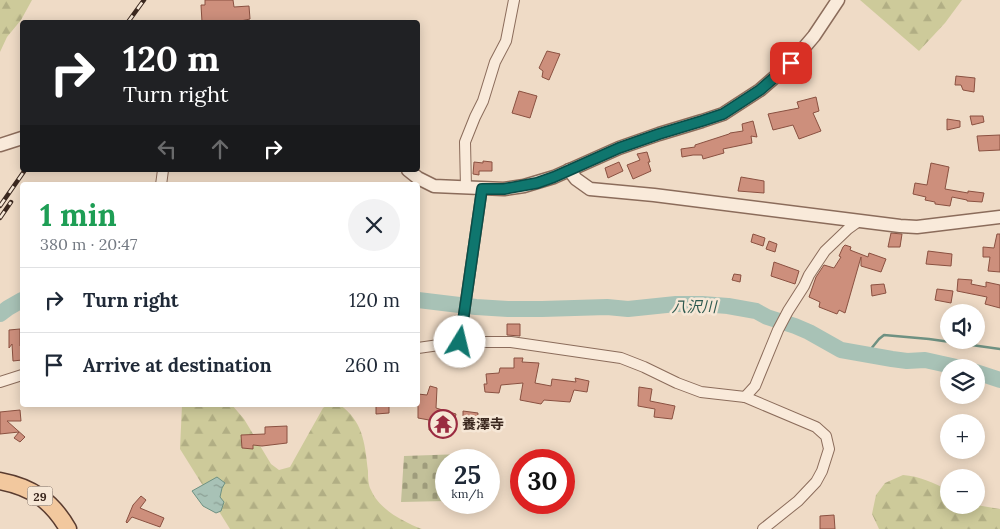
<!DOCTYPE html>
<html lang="en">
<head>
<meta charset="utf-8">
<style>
	:root { --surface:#fff; --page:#f2f2f3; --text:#1f2937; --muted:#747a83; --line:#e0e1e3 }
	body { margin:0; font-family:Lora,"Noto Sans JP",serif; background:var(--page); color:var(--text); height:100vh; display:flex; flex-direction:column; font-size:19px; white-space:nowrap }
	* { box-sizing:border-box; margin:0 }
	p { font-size:16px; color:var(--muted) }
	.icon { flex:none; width:28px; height:28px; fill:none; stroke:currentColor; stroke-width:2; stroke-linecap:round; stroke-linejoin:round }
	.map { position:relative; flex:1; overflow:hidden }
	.drawer { position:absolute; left:20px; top:182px; width:400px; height:225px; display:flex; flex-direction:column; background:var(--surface); border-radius:5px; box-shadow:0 2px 12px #0003 }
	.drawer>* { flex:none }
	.guide { position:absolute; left:20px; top:20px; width:400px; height:152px; border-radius:5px; box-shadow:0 2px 12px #0003; background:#202124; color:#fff; overflow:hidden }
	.controls { position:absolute; left:940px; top:304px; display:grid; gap:10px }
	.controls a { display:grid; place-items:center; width:45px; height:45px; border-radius:50%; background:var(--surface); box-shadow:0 2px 12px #0003; font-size:25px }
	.speed { position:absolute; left:435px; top:449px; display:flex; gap:10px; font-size:25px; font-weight:700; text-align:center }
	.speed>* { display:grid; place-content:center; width:65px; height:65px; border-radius:50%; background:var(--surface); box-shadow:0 2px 12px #0003; line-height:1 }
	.speed small { font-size:12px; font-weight:400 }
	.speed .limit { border:8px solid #d22; background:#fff; color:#111 }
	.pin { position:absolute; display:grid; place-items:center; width:42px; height:42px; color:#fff; margin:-21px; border-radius:10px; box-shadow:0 2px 8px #0006 }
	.me { position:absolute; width:55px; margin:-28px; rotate:9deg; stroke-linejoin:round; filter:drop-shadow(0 0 4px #0008) }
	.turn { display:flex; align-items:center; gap:18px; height:105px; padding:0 20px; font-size:22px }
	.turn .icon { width:65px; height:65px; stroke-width:2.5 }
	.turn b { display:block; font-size:35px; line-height:42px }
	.lanes { display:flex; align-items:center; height:48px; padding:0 20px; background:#0003; justify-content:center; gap:25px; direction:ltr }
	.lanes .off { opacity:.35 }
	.round { display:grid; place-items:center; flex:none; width:52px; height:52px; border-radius:26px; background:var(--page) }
	.headline { display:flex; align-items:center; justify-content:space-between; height:85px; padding:0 20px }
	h1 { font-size:30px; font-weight:700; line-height:38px; color:#1e9e55 }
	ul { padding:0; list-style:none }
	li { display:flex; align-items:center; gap:15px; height:65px; padding:0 20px; border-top:1px solid var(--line) }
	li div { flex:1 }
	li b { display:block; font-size:19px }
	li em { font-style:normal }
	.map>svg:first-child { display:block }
	.forest { fill:url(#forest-firs) }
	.cemetery { fill:url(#cemetery-stones) }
	.water { fill:url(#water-ripples); stroke:#6e9182 }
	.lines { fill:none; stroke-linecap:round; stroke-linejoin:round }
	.stream { stroke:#6e9182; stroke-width:2.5 }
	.river { stroke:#a8c2b6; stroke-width:16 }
	.building { fill:#cd8f7c; stroke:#8a5141 }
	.minor-casing { stroke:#8b6c5b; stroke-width:12 }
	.tertiary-casing { stroke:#8b6c5b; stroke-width:15 }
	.primary-casing { stroke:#593b2f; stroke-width:19 }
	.minor { stroke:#f9eada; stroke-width:10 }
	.tertiary { stroke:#f9eada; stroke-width:12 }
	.primary { stroke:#f2c89e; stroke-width:16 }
	.rail-casing { stroke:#3b281f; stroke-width:4.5 }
	.rail { stroke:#f6e7d6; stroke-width:2.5; stroke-dasharray:8; stroke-linecap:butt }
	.route-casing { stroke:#0a4d48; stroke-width:12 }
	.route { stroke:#0f766e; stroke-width:9 }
	.labels { text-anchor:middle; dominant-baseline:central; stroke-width:5; stroke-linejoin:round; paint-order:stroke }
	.shield { fill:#f6e7d6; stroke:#736156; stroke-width:1 }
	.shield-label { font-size:12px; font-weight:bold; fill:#3b281f }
	.poi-label { font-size:14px; font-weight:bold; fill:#3b281f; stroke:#f6e7d6; text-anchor:start }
	.water-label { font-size:15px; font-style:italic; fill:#2f5a50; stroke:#f6e7d6 }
</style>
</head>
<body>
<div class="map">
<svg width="1000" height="529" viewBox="0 0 1000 529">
	<defs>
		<pattern id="forest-firs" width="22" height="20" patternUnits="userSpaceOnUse" patternTransform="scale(1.25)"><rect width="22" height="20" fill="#cdca9a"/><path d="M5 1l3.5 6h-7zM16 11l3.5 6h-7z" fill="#b1ae84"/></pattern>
		<pattern id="cemetery-stones" width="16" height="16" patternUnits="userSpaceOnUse" patternTransform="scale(1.25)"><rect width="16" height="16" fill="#c2c099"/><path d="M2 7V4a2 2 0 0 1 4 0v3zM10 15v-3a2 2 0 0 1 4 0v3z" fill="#9f9c7c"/></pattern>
		<pattern id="water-ripples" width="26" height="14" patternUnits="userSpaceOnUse" patternTransform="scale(1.25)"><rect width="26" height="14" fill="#a8c2b6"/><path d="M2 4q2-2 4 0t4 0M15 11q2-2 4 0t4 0" fill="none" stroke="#8a9e93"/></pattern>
	</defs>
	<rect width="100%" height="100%" fill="#efdbc6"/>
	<g class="forest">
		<path d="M 0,0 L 32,0 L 21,20 L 7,37 L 0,52 Z"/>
		<path d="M 860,0 L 962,0 L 945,23 L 919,51 Z"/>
		<path d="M 182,405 L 232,405 L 244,419 L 271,464 L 279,470 L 290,467 L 323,408 C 328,404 338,403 344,408 C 364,425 365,446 368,471 C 368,477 368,485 371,490 C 379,509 403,522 422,529 L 230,529 L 180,449 Z"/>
		<path d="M 903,475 C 919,476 935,483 949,491 L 949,505 L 976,505 L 1000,509 L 1000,529 L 879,529 L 872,514 L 876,495 L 885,483 Z"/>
	</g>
	<path class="cemetery" d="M 463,454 L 463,460 L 446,460 L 446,501 L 401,502 L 404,456 Z"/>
	<path class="water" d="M 217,477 L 225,483 L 222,488 L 220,497 L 224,502 L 221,511 L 216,513 L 203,506 L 192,491 Z"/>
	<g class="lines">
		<path class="stream" d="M 866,355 L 879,339 L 884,335 L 929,339 L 1000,349"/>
		<g class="river">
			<path d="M 418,300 L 476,307 L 508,309 L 542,309 L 607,307 L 628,309 L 676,304 L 702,304 L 728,306 L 756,311 L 767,317 L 795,326 L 809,332 L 841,350 L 892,359 L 907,361 L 925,360 L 961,368"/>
			<path d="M 0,314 L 8,308 L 22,300"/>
			<path d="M 976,372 L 1000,380"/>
		</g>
	</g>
	<g class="building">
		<path d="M 205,0 L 233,0 L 234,7 L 249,6 L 250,19 L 236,22 L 202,22 L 201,5 L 205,5 Z"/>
		<path d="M 547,51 L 560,54 L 549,80 L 542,77 L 543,71 L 539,68 Z"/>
		<path d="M 956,76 L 975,78 L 974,92 L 963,90 L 961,85 L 955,85 Z"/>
		<path d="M 519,91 L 537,96 L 530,118 L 512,113 Z"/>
		<path d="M 816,97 L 819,111 L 813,113 L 821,131 L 799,139 L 793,125 L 773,130 L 768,114 L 799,108 L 797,102 Z"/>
		<path d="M 970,116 L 983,116 L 984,122 L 972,125 Z"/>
		<path d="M 947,119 L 960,121 L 960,127 L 947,130 Z"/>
		<path d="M 753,121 L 757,137 L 751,136 L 752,143 L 723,149 L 724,153 L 703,159 L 702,155 L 693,155 L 682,157 L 681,149 L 695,147 L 695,145 L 729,134 L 730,133 L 743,131 L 742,124 Z"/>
		<path d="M 1000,135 L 1000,150 L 979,151 L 977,136 Z"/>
		<path d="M 647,152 L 650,162 L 648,162 L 651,171 L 633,179 L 627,165 L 640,160 L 637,154 Z"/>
		<path d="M 483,161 L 492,162 L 492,171 L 479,171 L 479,175 L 473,174 L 474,162 L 483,163 Z"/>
		<path d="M 619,162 L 623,171 L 608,178 L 605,168 Z"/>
		<path d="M 931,163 L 949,167 L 945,189 L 968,193 L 968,191 L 984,193 L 982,202 L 967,201 L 967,200 L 952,197 L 950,206 L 935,204 L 935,202 L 925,200 L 926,197 L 913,194 L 915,183 L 927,185 Z"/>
		<path d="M 741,177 L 764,181 L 764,193 L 738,191 Z"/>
		<path d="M 891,233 L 902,234 L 900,247 L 888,247 Z"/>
		<path d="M 753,234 L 765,238 L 763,246 L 751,242 Z"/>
		<path d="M 997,234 L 1000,234 L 1000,272 L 988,271 L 990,257 L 983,257 L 983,247 L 994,248 Z"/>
		<path d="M 769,241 L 777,244 L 775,252 L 766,249 Z"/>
		<path d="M 845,245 L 851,247 L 850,250 L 868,257 L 869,253 L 886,259 L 881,272 L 861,266 L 861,257 L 845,313 L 839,310 L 837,314 L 819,307 L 820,302 L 809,297 L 816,277 L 824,265 L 834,268 L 841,257 L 839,256 L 843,247 Z"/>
		<path d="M 928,251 L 952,254 L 951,266 L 926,264 Z"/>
		<path d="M 774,262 L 799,271 L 795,284 L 771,276 Z"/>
		<path d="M 734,274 L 741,275 L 740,282 L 732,280 Z"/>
		<path d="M 958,279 L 972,280 L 971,284 L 986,287 L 986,282 L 1000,285 L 1000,308 L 985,304 L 987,297 L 957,291 Z"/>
		<path d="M 884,284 L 886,293 L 872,296 L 871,285 Z"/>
		<path d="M 937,289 L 953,291 L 951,303 L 935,300 Z"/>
		<path d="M 507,324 L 520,324 L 520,336 L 507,335 Z"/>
		<path d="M 20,329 L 20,346 L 22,346 L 22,360 L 13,361 L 12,344 L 9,348 L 9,330 Z"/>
		<path d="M 514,358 L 523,358 L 522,362 L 539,363 L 535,383 L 551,386 L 552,379 L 576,382 L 575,378 L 589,381 L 587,392 L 574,390 L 570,402 L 544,400 L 541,404 L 520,400 L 523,383 L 501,385 L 499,393 L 485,392 L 484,384 L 487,384 L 486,374 L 499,373 L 500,368 L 514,368 Z"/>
		<path d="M 430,386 L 437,388 L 436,408 L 456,414 L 452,432 L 448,431 L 447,435 L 437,434 L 437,431 L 429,430 L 429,420 L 418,418 L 418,394 L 427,395 Z"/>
		<path d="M 639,387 L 652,389 L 650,401 L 675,406 L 672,419 L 654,417 L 655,409 L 638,406 Z"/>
		<path d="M 376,405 L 389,405 L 389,413 L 376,414 Z"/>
		<path d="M 20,410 L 21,421 L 7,421 L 25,437 L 20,442 L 14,438 L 19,432 L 0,434 L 0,412 Z"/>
		<path d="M 463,411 L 478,413 L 477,422 L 463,421 Z"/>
		<path d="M 287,426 L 287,443 L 262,446 L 253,445 L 253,449 L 242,448 L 241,435 L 265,434 L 265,427 Z"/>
		<path d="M 141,496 L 146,500 L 140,508 L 164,518 L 160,527 L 132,517 L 127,523 L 126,522 L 133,505 Z"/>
		<path d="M 834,515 L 835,529 L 820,529 L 820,516 Z"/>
	</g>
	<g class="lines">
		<defs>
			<g id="minor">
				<path d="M 161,185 L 163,170"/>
				<path d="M 466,188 L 465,142 L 475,117 L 483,101 L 495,62 L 506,41 L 514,0"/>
				<path d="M 460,342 L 482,189"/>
				<path d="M 418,348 L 460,342 L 511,342 L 621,358 L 644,367 L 677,383 L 701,392 L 745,397 L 816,427 L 826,436 L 829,449 L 822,471 L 816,482 L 798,501 L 763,529"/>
				<path d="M 0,382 L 22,375"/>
				<path d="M 745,397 L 755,386 L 778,330 L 788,311 L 804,286 L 809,275 L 825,251 L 848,229 L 859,221"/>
			</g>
			<g id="tertiary">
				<path d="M 0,145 L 22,138"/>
				<path d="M 408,170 L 418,178 L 434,186 L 504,189 L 524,186 L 554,177 L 619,148 L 659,134 L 702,121 L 723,114 L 760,90 L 791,63 L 814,36 L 838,0"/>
				<path d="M 569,170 L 576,179 L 590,189 L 654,195 L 900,226 L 917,227 L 1000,217"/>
			</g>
			<path id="primary" d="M 0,481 C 32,487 52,501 68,529"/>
		</defs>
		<use href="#minor" class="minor-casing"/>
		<use href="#tertiary" class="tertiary-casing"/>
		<use href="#primary" class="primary-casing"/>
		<use href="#minor" class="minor"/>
		<use href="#tertiary" class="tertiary"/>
		<use href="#primary" class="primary"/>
		<defs>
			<g id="rail">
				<path d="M 128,22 L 144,0"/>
				<path d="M 0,206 L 25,170"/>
				<path d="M 0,218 L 11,202"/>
			</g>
		</defs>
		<use href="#rail" class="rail-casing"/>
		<use href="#rail" class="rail"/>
	</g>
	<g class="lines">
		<defs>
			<path id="route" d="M 460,342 L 482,189 L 504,189 L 537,183 L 554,177 L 619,148 L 659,134 L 702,121 L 723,114 L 760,90 L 791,63"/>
		</defs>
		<use href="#route" class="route-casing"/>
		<use href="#route" class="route"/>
	</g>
	<defs>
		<symbol id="temple-ring" viewBox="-11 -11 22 22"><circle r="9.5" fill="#f6e7d6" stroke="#9a2b40" stroke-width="1.5"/><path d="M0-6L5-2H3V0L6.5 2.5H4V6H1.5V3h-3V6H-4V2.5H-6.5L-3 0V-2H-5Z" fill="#9a2b40"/></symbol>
	</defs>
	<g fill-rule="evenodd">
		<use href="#temple-ring" x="427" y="408" width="32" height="32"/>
	</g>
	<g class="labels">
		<rect class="shield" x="27.5" y="486.5" width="25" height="19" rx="4"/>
		<g class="shield-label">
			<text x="40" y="496">29</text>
		</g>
		<g class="poi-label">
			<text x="462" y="424">養澤寺</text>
		</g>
		<g class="water-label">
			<text x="694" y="306">八沢川</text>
		</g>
	</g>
</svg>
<div class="controls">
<a><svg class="icon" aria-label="sound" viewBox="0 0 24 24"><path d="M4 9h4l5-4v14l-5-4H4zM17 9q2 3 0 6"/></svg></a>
<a><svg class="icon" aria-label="layers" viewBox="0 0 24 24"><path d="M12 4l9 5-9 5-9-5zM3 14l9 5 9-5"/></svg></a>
<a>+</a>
<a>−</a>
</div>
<div class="speed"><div>25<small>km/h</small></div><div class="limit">30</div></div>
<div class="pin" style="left:791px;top:63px;background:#d93025"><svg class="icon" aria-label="arrive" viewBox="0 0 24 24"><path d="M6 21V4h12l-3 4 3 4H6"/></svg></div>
<svg class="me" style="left:460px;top:342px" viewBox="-20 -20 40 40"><circle r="19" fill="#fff"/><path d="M0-13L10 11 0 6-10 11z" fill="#0f766e"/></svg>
<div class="guide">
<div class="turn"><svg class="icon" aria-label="right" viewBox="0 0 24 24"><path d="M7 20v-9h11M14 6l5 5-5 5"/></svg><div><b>120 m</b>Turn right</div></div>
<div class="lanes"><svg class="icon off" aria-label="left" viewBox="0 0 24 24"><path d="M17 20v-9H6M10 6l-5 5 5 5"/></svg><svg class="icon off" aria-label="ahead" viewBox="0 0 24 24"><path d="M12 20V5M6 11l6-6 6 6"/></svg><svg class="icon" aria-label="right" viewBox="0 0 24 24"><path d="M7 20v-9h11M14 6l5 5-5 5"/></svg></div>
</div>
<section class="drawer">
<div class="headline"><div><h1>1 min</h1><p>380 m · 20:47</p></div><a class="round"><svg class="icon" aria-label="close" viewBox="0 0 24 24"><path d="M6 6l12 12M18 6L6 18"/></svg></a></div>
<ul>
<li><svg class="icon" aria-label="right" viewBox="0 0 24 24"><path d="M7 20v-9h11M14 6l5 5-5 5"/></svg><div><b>Turn right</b></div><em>120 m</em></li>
<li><svg class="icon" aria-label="arrive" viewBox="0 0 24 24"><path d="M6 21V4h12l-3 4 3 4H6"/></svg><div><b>Arrive at destination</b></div><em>260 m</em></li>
</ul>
</section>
</div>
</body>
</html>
